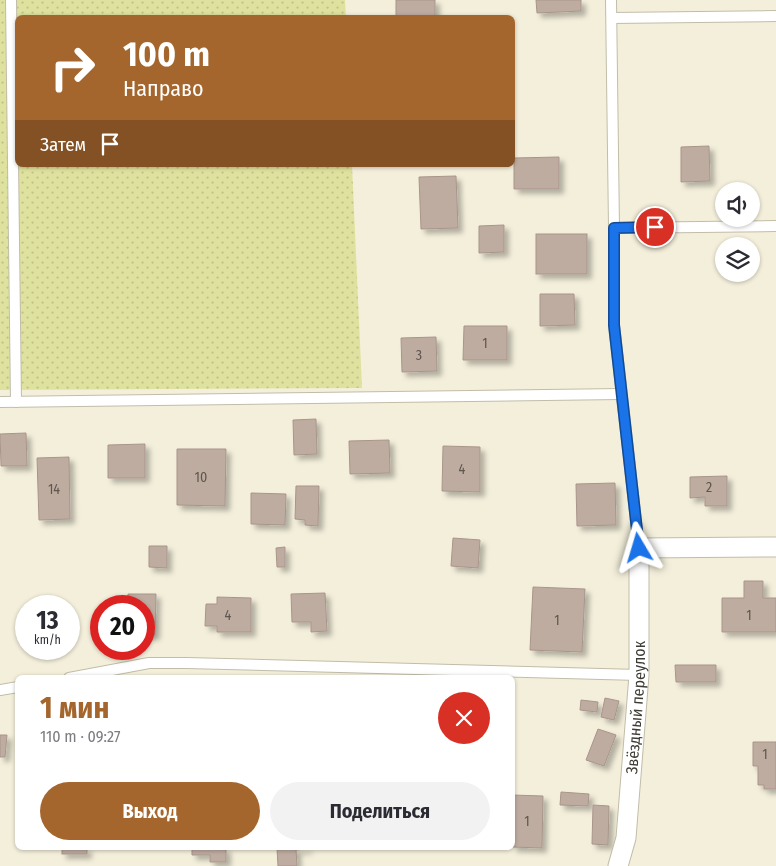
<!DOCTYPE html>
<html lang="ru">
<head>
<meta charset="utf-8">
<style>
	:root { --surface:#fff; --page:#f2f2f3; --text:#2b2b33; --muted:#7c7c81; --accent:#a4662c }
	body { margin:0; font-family:"Fira Sans Condensed",sans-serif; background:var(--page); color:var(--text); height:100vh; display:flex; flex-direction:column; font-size:19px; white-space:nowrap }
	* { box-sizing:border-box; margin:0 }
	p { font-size:16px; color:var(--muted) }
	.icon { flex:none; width:28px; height:28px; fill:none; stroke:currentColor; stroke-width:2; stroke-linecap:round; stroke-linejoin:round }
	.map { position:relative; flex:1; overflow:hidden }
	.side { position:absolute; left:15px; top:675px; width:500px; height:175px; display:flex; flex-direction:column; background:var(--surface); border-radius:8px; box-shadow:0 1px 4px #0004 }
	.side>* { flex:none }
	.banner { position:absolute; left:15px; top:15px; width:500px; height:152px; border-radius:8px; box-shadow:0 1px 4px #0004; background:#a4662c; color:#fff; overflow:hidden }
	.tools { position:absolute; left:715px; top:182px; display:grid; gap:10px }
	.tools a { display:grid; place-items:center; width:45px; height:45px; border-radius:50%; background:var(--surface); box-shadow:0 1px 4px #0004; font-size:25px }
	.speed { position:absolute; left:15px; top:595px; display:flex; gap:10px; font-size:25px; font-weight:700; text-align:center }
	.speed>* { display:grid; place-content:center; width:65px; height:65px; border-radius:50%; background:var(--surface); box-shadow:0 1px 4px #0004; line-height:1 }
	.speed small { font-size:12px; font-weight:400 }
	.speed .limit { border:8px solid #d22; background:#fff; color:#111 }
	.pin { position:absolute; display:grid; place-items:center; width:42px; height:42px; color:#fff; margin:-21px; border:2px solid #fff; border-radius:50%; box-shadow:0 1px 5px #0007 }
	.me { position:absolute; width:55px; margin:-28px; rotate:353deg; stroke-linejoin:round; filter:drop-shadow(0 0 4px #0008) }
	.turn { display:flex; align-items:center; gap:18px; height:105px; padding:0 25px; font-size:22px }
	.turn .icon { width:65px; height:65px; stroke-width:2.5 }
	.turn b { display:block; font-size:35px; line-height:42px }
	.then { display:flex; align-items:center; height:48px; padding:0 25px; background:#0003; gap:10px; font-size:19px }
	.round { display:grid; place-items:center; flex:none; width:52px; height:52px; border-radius:26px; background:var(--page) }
	.head { display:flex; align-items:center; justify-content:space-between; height:85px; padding:0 25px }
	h1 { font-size:30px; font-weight:700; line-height:38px; color:var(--accent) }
	.cta { display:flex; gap:10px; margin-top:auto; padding:10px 25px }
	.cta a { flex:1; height:58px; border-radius:30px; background:var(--accent); color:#fff; font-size:20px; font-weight:700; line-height:58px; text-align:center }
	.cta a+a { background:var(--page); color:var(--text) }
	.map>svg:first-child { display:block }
	.grass { fill:url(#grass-dots) }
	.building { fill:#bfaca1; stroke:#a8958b; filter:url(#shadow) }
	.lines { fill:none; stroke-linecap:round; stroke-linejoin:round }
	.lane-casing { stroke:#c1bda9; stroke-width:12 }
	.street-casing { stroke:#c1bda9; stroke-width:21 }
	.lane { stroke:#fff; stroke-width:10 }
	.street { stroke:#fff; stroke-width:19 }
	.route-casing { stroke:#114b97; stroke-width:12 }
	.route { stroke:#1a73e8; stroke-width:9 }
	.labels { text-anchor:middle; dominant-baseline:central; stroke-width:5; stroke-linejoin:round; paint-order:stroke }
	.number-label { font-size:14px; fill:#5e574e }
	.street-label { font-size:16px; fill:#3d3b33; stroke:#f4efdb }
</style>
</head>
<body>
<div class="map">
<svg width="776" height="866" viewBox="0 0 776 866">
	<defs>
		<pattern id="grass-dots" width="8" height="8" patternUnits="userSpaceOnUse" patternTransform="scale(1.25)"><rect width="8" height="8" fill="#dee29e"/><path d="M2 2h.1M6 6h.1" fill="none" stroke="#bfc389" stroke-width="1.8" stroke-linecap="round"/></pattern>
		<filter id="shadow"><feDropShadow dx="4.5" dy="4.5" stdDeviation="2.5" flood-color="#0004"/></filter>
	</defs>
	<rect width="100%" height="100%" fill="#f4efdb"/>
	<path class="grass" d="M 0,0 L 345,0 L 346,17 L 18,18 L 18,165 L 352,165 L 362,388 L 0,390 Z"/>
	<g class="building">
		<rect x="396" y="0" width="39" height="18"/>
		<path d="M 536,0 L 581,0 L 581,11 L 537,13 Z"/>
		<path d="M 709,146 L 710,181 L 681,182 L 681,147 Z"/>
		<path d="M 559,157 L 559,189 L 514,189 L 514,158 Z"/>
		<path d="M 456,176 L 458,228 L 421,229 L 419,177 Z"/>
		<path d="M 504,225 L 504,252 L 479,253 L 479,226 Z"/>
		<rect x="536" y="234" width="51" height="40"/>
		<path d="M 540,294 L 574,294 L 575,325 L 540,326 Z"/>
		<path d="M 464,326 L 507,326 L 507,360 L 463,360 Z"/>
		<path d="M 436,337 L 437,371 L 402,372 L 401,338 Z"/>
		<path d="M 316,419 L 317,454 L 294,455 L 293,420 Z"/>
		<path d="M 26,433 L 27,466 L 1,466 L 0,434 Z"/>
		<path d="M 389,440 L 390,473 L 350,474 L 349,441 Z"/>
		<path d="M 145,444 L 145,478 L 108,478 L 108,445 Z"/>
		<path d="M 443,446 L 480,447 L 480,492 L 442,491 Z"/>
		<path d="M 177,449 L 226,449 L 225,506 L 177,505 Z"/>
		<path d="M 69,457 L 70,519 L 39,520 L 37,458 Z"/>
		<path d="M 727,476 L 727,506 L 705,506 L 705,497 L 690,498 L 690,477 Z"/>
		<path d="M 615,483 L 616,525 L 577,526 L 576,484 Z"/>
		<path d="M 296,486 L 319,486 L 318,526 L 305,525 L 305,520 L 295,519 Z"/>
		<path d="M 251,493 L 286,494 L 285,525 L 251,524 Z"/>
		<path d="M 453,538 L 480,540 L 478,568 L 451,566 Z"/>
		<path d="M 149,546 L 167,546 L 167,568 L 149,567 Z"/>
		<path d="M 285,547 L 285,567 L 277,567 L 276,548 Z"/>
		<path d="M 744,581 L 763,581 L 763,598 L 776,598 L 776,632 L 722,632 L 722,598 L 744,598 Z"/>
		<path d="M 533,587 L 585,589 L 582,652 L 530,650 Z"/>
		<path d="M 325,593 L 327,631 L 311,632 L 311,622 L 292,622 L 291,594 Z"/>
		<path d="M 128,594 L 156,594 L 155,635 L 144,635 L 144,606 L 127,606 Z"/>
		<path d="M 217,597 L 251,598 L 251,632 L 217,632 L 217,626 L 205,626 L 206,604 L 217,604 Z"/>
		<path d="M 675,665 L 716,665 L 716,682 L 676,682 Z"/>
		<path d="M 605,698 L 619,701 L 614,720 L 601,717 Z"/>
		<path d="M 581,700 L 598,702 L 597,712 L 580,710 Z"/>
		<path d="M 598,729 L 616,735 L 604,766 L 586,760 Z"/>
		<path d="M 0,735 L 7,735 L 5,757 L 0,757 Z"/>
		<path d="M 753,742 L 776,742 L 776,789 L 764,789 L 764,785 L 758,785 L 758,766 L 753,766 Z"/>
		<path d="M 561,792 L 589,794 L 588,806 L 560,805 Z"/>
		<path d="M 512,795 L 543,796 L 542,848 L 512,847 Z"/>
		<path d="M 593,805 L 609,806 L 608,845 L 592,844 Z"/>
		<rect x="62" y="848" width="25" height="6"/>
		<path d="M 192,848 L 226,848 L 226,862 L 210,862 L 210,855 L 192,855 Z"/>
		<path d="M 277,848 L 308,848 L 308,849 L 296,850 L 297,866 L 278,866 Z"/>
	</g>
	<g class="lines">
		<defs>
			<g id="lane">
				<path d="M 11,0 L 16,402"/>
				<path d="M 611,0 L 614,228 L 614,325 L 639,548"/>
				<path d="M 612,18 L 776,16"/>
				<path d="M 614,228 L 776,226"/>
				<path d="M 0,402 L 621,394"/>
				<path d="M 69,678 L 149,663 L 186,663 L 639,675"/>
				<path d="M 0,690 L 18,687"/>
			</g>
			<g id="street">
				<path id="s1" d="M 618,866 L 626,838 L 639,675 L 639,548 L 776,547"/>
			</g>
		</defs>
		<use href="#lane" class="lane-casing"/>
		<use href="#street" class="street-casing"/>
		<use href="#lane" class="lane"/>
		<use href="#street" class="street"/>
	</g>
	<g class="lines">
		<defs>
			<path id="route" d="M 639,548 L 614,325 L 614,228 L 655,227"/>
		</defs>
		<use href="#route" class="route-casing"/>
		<use href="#route" class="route"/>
	</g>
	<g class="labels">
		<g class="number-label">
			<text x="485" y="343">1</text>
			<text x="419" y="355">3</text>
			<text x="462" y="469">4</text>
			<text x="201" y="477">10</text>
			<text x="709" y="487">2</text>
			<text x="54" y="489">14</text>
			<text x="228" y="615">4</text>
			<text x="749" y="615">1</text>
			<text x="557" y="620">1</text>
			<text x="765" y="754">1</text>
			<text x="527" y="821">1</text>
		</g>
		<g class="street-label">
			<text stroke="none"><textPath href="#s1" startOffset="160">Звёздный переулок</textPath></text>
		</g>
	</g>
</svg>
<div class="tools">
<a><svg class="icon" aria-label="sound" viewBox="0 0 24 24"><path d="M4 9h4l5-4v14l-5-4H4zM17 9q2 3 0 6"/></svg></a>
<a><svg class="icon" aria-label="layers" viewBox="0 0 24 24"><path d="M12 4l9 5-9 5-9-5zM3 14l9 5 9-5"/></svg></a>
</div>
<div class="speed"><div>13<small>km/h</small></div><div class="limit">20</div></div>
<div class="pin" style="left:655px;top:227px;background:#d93025"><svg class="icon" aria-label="arrive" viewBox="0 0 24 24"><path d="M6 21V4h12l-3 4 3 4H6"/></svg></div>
<svg class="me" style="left:639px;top:548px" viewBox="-20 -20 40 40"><path d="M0-17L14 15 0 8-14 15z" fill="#1a73e8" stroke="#fff" stroke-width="4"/></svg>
<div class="banner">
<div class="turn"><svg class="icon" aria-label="right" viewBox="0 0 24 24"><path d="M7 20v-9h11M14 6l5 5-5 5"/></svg><div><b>100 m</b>Направо</div></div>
<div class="then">Затем<svg class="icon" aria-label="arrive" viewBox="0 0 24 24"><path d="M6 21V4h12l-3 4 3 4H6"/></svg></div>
</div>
<section class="side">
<div class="head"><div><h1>1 мин</h1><p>110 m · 09:27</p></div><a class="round" style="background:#d93025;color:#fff"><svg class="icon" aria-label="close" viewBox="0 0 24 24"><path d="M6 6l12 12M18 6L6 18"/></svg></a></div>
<div class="cta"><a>Выход</a><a>Поделиться</a></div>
</section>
</div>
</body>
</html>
